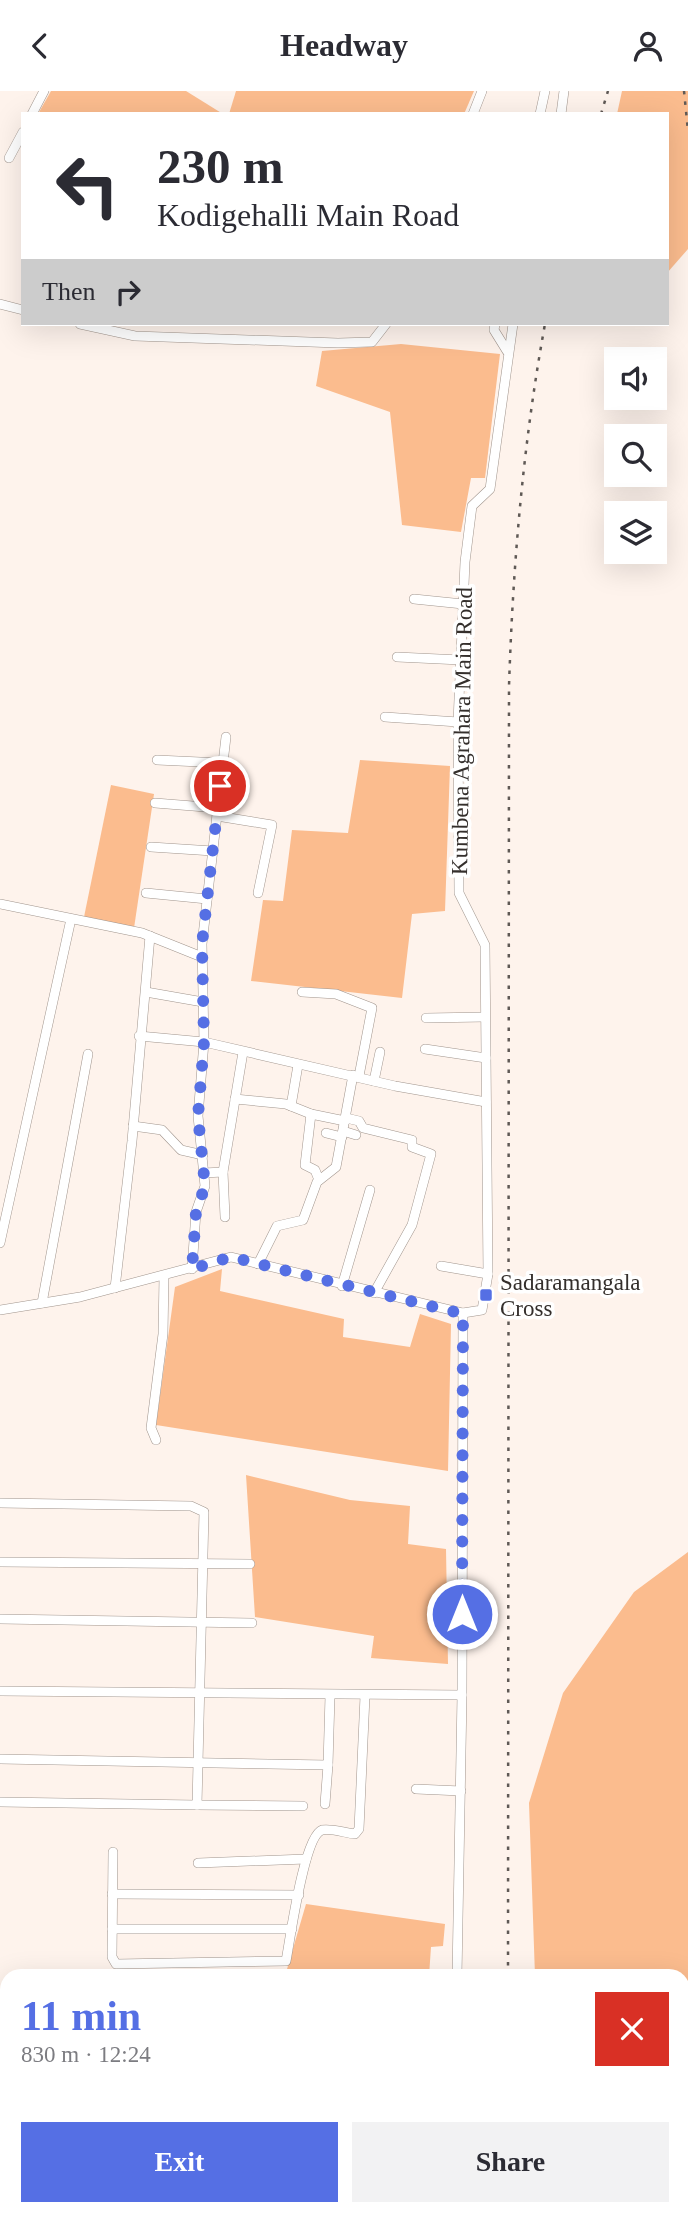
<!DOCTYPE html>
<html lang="en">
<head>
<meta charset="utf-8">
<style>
	:root { --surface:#fff; --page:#f2f2f3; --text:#2b2b33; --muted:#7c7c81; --accent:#556fe4 }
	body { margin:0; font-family:Georgia,serif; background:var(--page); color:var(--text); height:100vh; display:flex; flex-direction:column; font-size:26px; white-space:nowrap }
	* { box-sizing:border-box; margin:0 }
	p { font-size:23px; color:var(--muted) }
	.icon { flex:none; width:38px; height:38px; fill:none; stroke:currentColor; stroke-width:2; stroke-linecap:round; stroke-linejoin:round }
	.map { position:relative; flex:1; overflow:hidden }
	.sheet { position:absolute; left:0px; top:1878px; width:690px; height:247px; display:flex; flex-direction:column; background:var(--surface); border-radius:21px 21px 0 0; box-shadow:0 7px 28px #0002 }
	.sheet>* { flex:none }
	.banner { position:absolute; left:21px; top:21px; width:648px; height:214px; border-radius:0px; box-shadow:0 7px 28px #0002; background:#fff; color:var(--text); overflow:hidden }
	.buttons { position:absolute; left:604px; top:256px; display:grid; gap:14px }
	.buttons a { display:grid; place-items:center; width:63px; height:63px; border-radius:0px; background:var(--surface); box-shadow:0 7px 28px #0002; font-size:35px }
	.pin { position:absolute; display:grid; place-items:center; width:60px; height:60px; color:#fff; margin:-30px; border:4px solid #fff; border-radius:50%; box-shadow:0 2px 7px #0007 }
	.me { position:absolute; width:77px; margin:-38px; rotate:0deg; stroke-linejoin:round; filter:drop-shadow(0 0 5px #0008) }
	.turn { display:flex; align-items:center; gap:24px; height:147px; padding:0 21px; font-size:32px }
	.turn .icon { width:91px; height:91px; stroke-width:2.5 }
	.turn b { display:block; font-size:49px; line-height:60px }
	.then { display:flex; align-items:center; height:66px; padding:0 21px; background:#0003; gap:14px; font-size:26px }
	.round { display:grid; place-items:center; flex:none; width:74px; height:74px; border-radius:0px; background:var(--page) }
	.summary { display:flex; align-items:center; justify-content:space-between; height:119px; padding:0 21px }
	h1 { font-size:42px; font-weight:700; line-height:52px; color:var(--accent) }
	.cta { display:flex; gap:14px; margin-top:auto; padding:14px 21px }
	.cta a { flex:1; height:80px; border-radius:0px; background:var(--accent); color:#fff; font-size:28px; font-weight:700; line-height:80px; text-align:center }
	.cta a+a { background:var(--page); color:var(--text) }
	header { display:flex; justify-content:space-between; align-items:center; height:91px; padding:0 21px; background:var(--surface); font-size:32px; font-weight:700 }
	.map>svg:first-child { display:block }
	.green { fill:#fbbc8e }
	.water { fill:#f8cbab }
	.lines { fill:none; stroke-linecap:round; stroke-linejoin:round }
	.stream { stroke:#f8cbab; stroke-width:2.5 }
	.minor-casing { stroke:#a1958d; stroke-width:10 }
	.minor { stroke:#fff; stroke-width:9 }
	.rail { stroke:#5f5955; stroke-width:2.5; stroke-dasharray:3.5 7; stroke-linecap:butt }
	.route { stroke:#556fe4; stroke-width:12; stroke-dasharray:0 21.6 }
	.poi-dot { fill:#556fe4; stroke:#fff; stroke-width:2.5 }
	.labels { text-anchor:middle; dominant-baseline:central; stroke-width:7; stroke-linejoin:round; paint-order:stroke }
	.street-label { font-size:23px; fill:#342f2c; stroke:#fff }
	.poi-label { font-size:23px; fill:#342f2c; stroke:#fff; text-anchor:start }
</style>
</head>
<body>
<header><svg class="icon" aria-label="back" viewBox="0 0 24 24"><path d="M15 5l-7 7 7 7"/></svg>Headway<svg class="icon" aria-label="person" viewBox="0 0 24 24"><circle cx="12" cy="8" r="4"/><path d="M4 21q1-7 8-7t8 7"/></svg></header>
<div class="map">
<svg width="688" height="2124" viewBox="0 0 688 2124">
	<rect width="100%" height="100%" fill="#fef3ec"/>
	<g class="green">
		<path d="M 51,0 L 186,0 L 223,23 L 38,23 Z"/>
		<path d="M 236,0 L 474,0 L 464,23 L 229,23 Z"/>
		<path d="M 622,0 L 688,0 L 688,158 L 667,182 L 667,23 L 617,23 Z"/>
		<path d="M 401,253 L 500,263 L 485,387 L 471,387 L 461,441 L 402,434 L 390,321 L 316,295 L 322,260 Z"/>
		<path d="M 360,669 L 450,675 L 445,820 L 412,823 L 402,907 L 251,890 L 263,809 L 283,810 L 292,739 L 348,742 Z"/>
		<path d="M 111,694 L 154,703 L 134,837 L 84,826 Z"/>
		<path d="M 222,1178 L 220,1200 L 344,1228 L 343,1246 L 410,1256 L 420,1223 L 451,1233 L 448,1380 L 156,1334 L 175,1196 Z"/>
		<path d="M 246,1384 L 350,1409 L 410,1415 L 408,1453 L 446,1458 L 448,1573 L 371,1567 L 374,1545 L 255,1526 Z"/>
		<path d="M 688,1461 L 688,1921 L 683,1923 L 682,1885 L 535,1885 L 529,1712 L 563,1602 L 634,1501 Z"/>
		<path d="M 306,1813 L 445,1833 L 443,1855 L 431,1856 L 429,1885 L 285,1885 Z"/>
		<path d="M 104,2118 L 254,2118 L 253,2124 L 114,2124 Z"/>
	</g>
	<path class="water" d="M 0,1958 L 7,1960 L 7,2118 L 104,2118 L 114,2124 L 0,2124 Z"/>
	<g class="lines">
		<g class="stream">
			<path d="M 0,1940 L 7,1942"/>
			<path d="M 139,2118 L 145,2124"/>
		</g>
		<defs>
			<g id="minor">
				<path d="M 32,23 L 44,0"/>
				<path d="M 473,23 L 482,0"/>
				<path d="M 540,23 L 545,0"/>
				<path d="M 561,23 L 564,0"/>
				<path d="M 9,67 L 23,41"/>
				<path d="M 0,213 L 23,219"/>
				<path d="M 80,233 L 135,245 L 338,252 L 372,251 L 386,233"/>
				<path d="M 495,233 L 494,239 L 507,260"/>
				<path d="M 414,508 L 463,513"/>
				<path d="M 397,566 L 461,569"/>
				<path d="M 385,626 L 458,631"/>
				<path d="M 157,669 L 222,672"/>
				<path d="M 155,712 L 218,717"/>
				<path d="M 217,725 L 272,734 L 258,802"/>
				<path d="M 151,756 L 213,760"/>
				<path d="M 146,802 L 207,808"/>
				<path d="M 0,813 L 142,842 L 202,866"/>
				<path d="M 146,901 L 203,911"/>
				<path d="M 302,901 L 336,903 L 372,917 L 359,985"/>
				<path d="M 426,927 L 485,926"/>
				<path d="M 139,945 L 204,951 L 395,995 L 486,1011"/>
				<path d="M 425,958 L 486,967"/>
				<path d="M 374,990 L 380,961"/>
				<path d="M 235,1008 L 286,1013 L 311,1023 L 345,1030"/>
				<path d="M 291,1015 L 298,974"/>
				<path d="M 311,1023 L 305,1074 L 315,1079 L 319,1089"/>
				<path d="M 346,1027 L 359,1030 L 363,1037 L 412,1049 L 412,1056 L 431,1063 L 412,1134 L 374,1202"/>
				<path d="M 133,1035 L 162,1039 L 181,1059 L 203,1064"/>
				<path d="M 343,1040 L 356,1044"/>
				<path d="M 326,1042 L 342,1046"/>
				<path d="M 223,1081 L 225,1126"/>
				<path d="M 204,1082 L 223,1081 L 243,961"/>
				<path d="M 0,1152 L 71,828"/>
				<path d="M 258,1173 L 277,1135 L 303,1129 L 317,1091 L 336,1076 L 353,984"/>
				<path d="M 441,1175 L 488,1183"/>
				<path d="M 192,1178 L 196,1121 L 205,1095 L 198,1025 L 204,951 L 202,853 L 226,646"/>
				<path d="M 342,1195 L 370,1099"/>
				<path d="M 115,1197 L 132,1050 L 150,845"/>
				<path d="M 42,1212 L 88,963"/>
				<path d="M 0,1219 L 80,1206 L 231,1166 L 463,1222 L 482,1219 L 488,1183 L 485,854 L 459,802 L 458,631 L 465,471 L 472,415 L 490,398 L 513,233"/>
				<path d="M 156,1349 L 151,1337 L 163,1243 L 164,1185"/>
				<path d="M 0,1412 L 191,1415 L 204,1421 L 197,1714 L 0,1711"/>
				<path d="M 0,1471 L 250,1473"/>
				<path d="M 0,1528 L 252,1532"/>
				<path d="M 0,1600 L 462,1604"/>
				<path d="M 0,1668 L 328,1674 L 330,1605"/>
				<path d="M 416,1698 L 461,1700"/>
				<path d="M 325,1713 L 328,1674"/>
				<path d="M 197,1714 L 303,1715"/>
				<path d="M 113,1761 L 112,1866 L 116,1873 L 286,1870 C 290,1849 304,1745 322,1739 C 331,1737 345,1742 355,1743 L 359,1738 L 365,1605"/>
				<path d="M 198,1772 L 306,1768"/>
				<path d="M 112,1803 L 299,1804"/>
				<path d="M 112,1838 L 292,1838"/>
				<path d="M 457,1885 L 462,1604 L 463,1222"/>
				<path d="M 682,1985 L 688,1980"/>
				<path d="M 682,2029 L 688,2030"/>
				<path d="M 458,2118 L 458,2124"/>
				<path d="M 591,2124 L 591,2118"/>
			</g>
		</defs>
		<use href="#minor" class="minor-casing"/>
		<use href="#minor" class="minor"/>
		<g class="rail">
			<path d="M 684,0 L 688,40"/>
			<path d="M 601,23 L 608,0"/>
			<path d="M 508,1885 L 509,595 C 513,473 523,353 545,233"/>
			<path d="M 508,2124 L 508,2118"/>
		</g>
	</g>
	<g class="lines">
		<path class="route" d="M 220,695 L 202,853 L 204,951 L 198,1025 L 205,1095 L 196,1121 L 192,1178 L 231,1166 L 463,1223 L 462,1523"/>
	</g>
	<rect class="poi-dot" x="479" y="1197" width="14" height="14" rx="3.5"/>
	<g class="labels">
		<g class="street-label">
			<text transform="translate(462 640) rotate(-89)">Kumbena Agrahara Main Road</text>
		</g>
		<g class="poi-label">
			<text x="500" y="1191">Sadaramangala<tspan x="500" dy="26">Cross</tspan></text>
		</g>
	</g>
</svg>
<div class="buttons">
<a><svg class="icon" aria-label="sound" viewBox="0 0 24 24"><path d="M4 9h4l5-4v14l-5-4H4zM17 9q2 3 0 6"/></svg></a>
<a><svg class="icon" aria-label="search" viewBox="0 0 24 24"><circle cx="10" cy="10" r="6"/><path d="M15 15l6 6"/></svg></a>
<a><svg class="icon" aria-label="layers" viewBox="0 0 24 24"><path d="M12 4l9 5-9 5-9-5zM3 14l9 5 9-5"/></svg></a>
</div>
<div class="pin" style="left:220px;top:695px;background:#d93025"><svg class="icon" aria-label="arrive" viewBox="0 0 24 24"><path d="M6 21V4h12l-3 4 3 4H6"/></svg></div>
<svg class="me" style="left:462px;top:1523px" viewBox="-20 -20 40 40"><circle r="17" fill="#556fe4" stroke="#fff" stroke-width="3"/><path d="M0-11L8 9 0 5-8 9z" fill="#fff"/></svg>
<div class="banner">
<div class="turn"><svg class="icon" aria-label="left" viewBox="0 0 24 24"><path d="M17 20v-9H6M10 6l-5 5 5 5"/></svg><div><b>230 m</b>Kodigehalli Main Road</div></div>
<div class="then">Then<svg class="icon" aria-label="right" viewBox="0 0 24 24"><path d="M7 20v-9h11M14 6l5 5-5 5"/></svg></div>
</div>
<section class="sheet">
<div class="summary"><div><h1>11 min</h1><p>830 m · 12:24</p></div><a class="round" style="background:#d93025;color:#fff"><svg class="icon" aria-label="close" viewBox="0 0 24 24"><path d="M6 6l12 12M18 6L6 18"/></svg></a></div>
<div class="cta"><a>Exit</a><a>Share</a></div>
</section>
</div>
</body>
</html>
